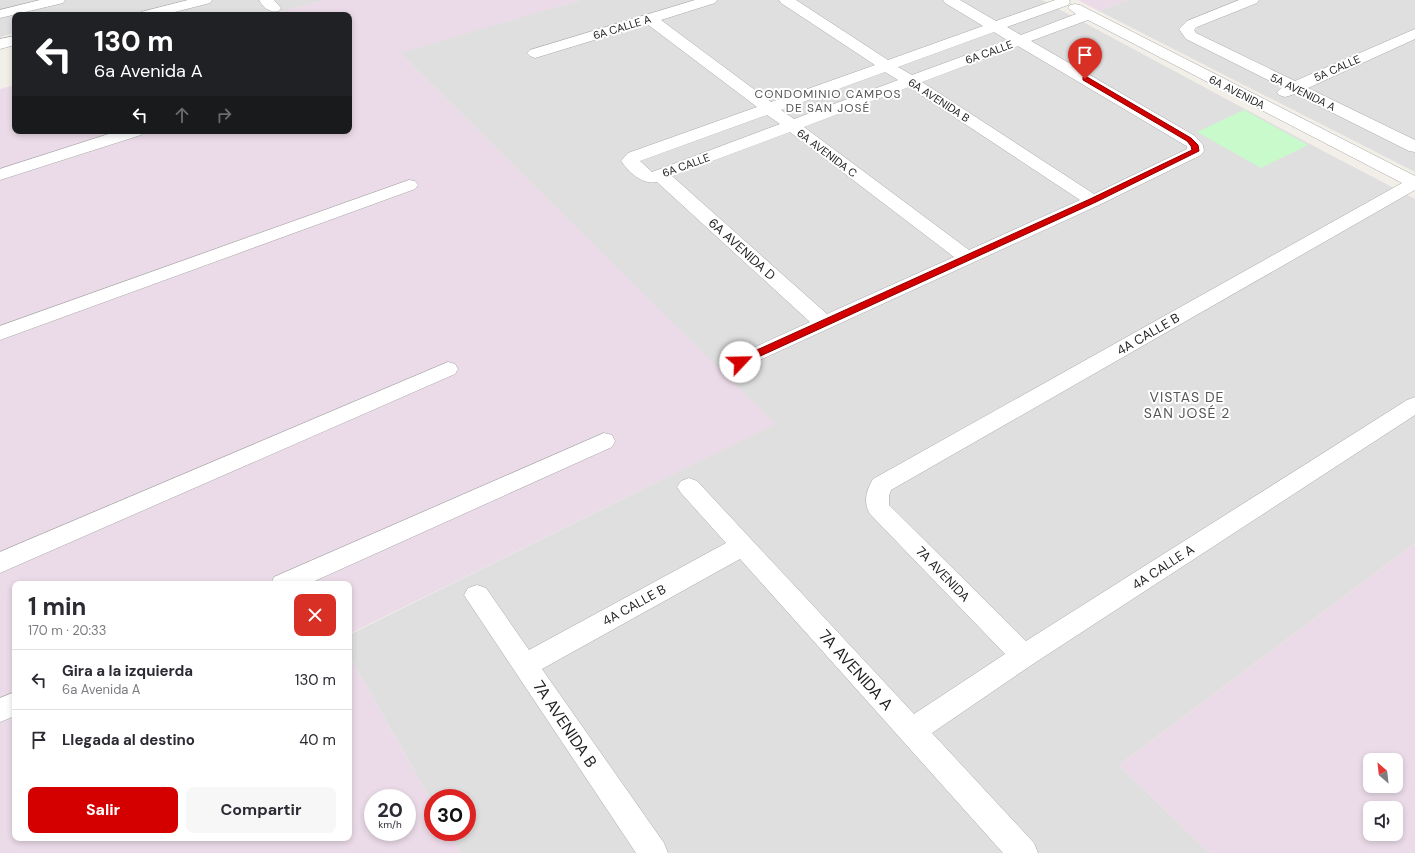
<!DOCTYPE html>
<html lang="es">
<head>
<meta charset="utf-8">
<style>
	:root { --surface:#fff; --page:#f7f7f7; --text:#2b2b33; --muted:#7c7c81; --line:#e1e1e2; --accent:#d40000 }
	body { margin:0; font-family:"DM Sans",sans-serif; background:var(--page); color:var(--text); height:100vh; display:flex; flex-direction:column; font-size:15px; white-space:nowrap }
	* { box-sizing:border-box; margin:0 }
	p { font-size:13px; color:var(--muted) }
	.icon { flex:none; width:22px; height:22px; fill:none; stroke:currentColor; stroke-width:2; stroke-linecap:round; stroke-linejoin:round }
	.map { position:relative; flex:1; overflow:hidden }
	.sheet { position:absolute; left:12px; top:581px; width:340px; height:260px; display:flex; flex-direction:column; background:var(--surface); border-radius:8px; box-shadow:0 2px 6px #0003 }
	.sheet>* { flex:none }
	.guide { position:absolute; left:12px; top:12px; width:340px; height:122px; border-radius:8px; box-shadow:0 2px 6px #0003; background:#202124; color:#fff; overflow:hidden }
	.needle { width:26px; rotate:332deg }
	.controls { position:absolute; left:1363px; top:753px; display:grid; gap:8px }
	.controls a { display:grid; place-items:center; width:40px; height:40px; border-radius:8px; background:var(--surface); box-shadow:0 2px 6px #0003; font-size:20px }
	.speed { position:absolute; left:364px; top:789px; display:flex; gap:8px; font-size:20px; font-weight:700; text-align:center }
	.speed>* { display:grid; place-content:center; width:52px; height:52px; border-radius:50%; background:var(--surface); box-shadow:0 2px 6px #0003; line-height:1 }
	.speed small { font-size:10px; font-weight:400 }
	.speed .limit { border:6px solid #d22; background:#fff; color:#111 }
	.pin { position:absolute; display:grid; place-items:center; width:34px; height:34px; color:#fff; margin:-41px -17px; border-radius:50% 50% 50% 0; rotate:-45deg; box-shadow:0 0 4px #0007 }
	.pin .icon { rotate:45deg }
	.me { position:absolute; width:44px; margin:-22px; rotate:66deg; stroke-linejoin:round; filter:drop-shadow(0 0 3px #0008) }
	.turn { display:flex; align-items:center; gap:14px; height:84px; padding:0 16px; font-size:18px }
	.turn .icon { width:52px; height:52px; stroke-width:2.5 }
	.turn b { display:block; font-size:28px; line-height:34px }
	.lanes { display:flex; align-items:center; height:38px; padding:0 16px; background:#0003; justify-content:center; gap:20px; direction:ltr }
	.lanes .off { opacity:.35 }
	.round { display:grid; place-items:center; flex:none; width:42px; height:42px; border-radius:8px; background:var(--page) }
	.overview { display:flex; align-items:center; justify-content:space-between; height:68px; padding:0 16px }
	h1 { font-size:24px; font-weight:700; line-height:30px }
	.action { display:flex; gap:8px; margin-top:auto; padding:8px 16px }
	.action a { flex:1; height:46px; border-radius:8px; background:var(--accent); color:#fff; font-size:16px; font-weight:700; line-height:46px; text-align:center }
	.action a+a { background:var(--page); color:var(--text) }
	ul { padding:0; list-style:none }
	li { display:flex; align-items:center; gap:12px; height:60px; padding:0 16px; border-top:1px solid var(--line) }
	li div { flex:1 }
	li b { display:block; font-size:15px }
	li em { font-style:normal }
	.map>svg:first-child { display:block }
	.residential { fill:#e0dfdf }
	.industrial { fill:#ebdbe8; fill-rule:evenodd }
	.park { fill:#c8facc }
	.lines { fill:none; stroke-linecap:round; stroke-linejoin:round }
	.minor-casing { stroke:#a9a9a9; stroke-width:1 }
	.minor { fill:#fff; fill-rule:evenodd }
	.route { fill:#d40000; stroke:#8a0000 }
	.labels { text-anchor:middle; dominant-baseline:central; stroke-width:4; stroke-linejoin:round; paint-order:stroke }
	.far-street-label { font-size:11px; fill:#222; stroke:#fff }
	.far-neighbourhood-label { font-size:12px; letter-spacing:1px; fill:#555; stroke:#fff }
	.street-label { font-size:13px; fill:#222; stroke:#fff }
	.neighbourhood-label { font-size:14px; letter-spacing:1px; fill:#555; stroke:#fff }
	.near-street-label { font-size:16px; fill:#222; stroke:#fff }
</style>
</head>
<body>
<div class="map">
<svg width="1415" height="853" viewBox="0 0 1415 853">
	<rect width="100%" height="100%" fill="#f2efe9"/>
	<g class="residential">
		<path d="M 0,0 L 324,0 L 269,15 L 15,15 L 15,33 L 0,37 Z"/>
		<path d="M 580,0 L 1042,0 L 1323,151 L 1415,199 L 1415,543 L 1119,765 L 1209,853 L 461,853 L 449,832 L 467,832 L 467,798 L 433,798 L 433,804 L 349,655 L 349,635 L 774,424 L 399,52 Z"/>
		<path d="M 1128,0 L 1415,0 L 1415,172 L 1099,11 Z"/>
	</g>
	<g class="industrial">
		<path d="M 324,0 L 580,0 L 400,53 L 775,424 L 349,634 L 349,584 L 15,584 L 15,838 L 349,838 L 349,655 L 433,804 L 433,832 L 449,832 L 461,853 L 0,853 L 0,89 L 15,85 L 15,131 L 349,131 L 349,15 L 269,15 ZM 373,798 L 407,798 L 407,832 L 373,832 Z"/>
		<path d="M 1078,0 L 1128,0 L 1099,11 Z"/>
		<path d="M 1415,543 L 1415,853 L 1209,853 L 1119,765 ZM 1370,760 L 1396,760 L 1396,786 L 1370,786 ZM 1370,808 L 1396,808 L 1396,834 L 1370,834 Z"/>
	</g>
	<path class="park" d="M 1244,110 L 1308,145 L 1261,168 L 1197,132 Z"/>
	<g class="lines">
		<defs>
			<g id="minor">
				<path d="M 40,0 L 65,0 L 63,3 L 0,18 L 0,10 Z"/>
				<path d="M 188,0 L 212,0 L 210,3 L 163,15 L 139,15 L 141,12 Z"/>
				<path d="M 259,0 L 274,0 L 281,8 L 279,11 C 269,13 264,8 259,0 Z"/>
				<path d="M 695,0 L 717,0 L 715,3 L 661,20 L 771,102 L 875,65 L 781,3 L 779,0 L 796,0 L 888,60 L 983,26 L 945,3 L 943,0 L 960,0 L 996,21 L 1055,0 L 1069,0 L 1070,2 L 1068,5 L 1007,27 L 1021,35 L 1076,14 L 1068,8 L 1070,5 L 1075,4 L 1080,5 L 1415,176 L 1415,190 L 891,490 L 889,496 L 889,505 L 1026,641 L 1407,400 L 1415,397 L 1415,415 L 1033,664 L 932,733 L 1034,843 L 1038,853 L 1003,853 L 740,559 L 542,669 L 664,843 L 668,853 L 636,853 L 464,595 L 468,588 L 477,585 L 486,588 L 529,650 L 726,543 L 681,493 L 677,487 L 681,481 L 689,478 L 697,481 L 914,714 L 1005,654 L 870,514 C 863,502 866,491 873,479 L 1402,183 L 1088,20 L 1031,41 L 1195,136 L 1203,145 L 1204,151 L 1201,155 L 1099,205 L 740,369 L 733,367 L 730,362 L 733,357 L 810,322 L 657,182 C 642,185 629,172 621,161 L 628,153 L 757,107 L 647,24 L 535,58 L 530,56 L 527,53 L 530,50 ZM 994,32 L 1007,40 L 912,75 L 898,67 ZM 1018,46 L 1183,144 L 1187,146 L 1187,149 L 1094,194 L 922,82 ZM 885,72 L 898,80 L 794,119 L 781,110 ZM 909,87 L 1080,200 L 969,250 L 804,127 ZM 767,115 L 780,124 L 652,172 L 640,161 ZM 790,132 L 954,257 L 827,314 L 672,176 Z"/>
				<path d="M 1239,0 L 1259,0 L 1257,3 L 1197,27 L 1194,30 L 1196,33 L 1295,81 L 1415,29 L 1415,39 L 1308,88 L 1415,140 L 1415,152 L 1409,151 L 1295,94 L 1285,97 L 1279,95 L 1277,92 L 1282,87 L 1186,39 L 1179,29 L 1187,21 Z"/>
				<path d="M 15,36 L 15,45 L 0,49 L 0,39 Z"/>
				<path d="M 118,131 L 143,131 L 141,135 L 0,180 L 0,169 Z"/>
				<path d="M 409,180 L 415,181 L 418,185 L 415,189 L 0,340 L 0,326 Z"/>
				<path d="M 448,362 L 455,364 L 458,369 L 455,374 L 0,573 L 0,552 Z"/>
				<path d="M 604,433 L 612,435 L 615,441 L 612,447 L 308,584 L 271,584 L 274,577 Z"/>
				<path d="M 15,692 L 15,716 L 0,722 L 0,698 Z"/>
			</g>
		</defs>
		<use href="#minor" class="minor-casing"/>
		<use href="#minor" class="minor"/>
	</g>
	<path class="route" d="M 1083,77 L 1087,77 L 1191,138 L 1198,145 L 1199,151 L 1096,202 L 743,364 L 737,364 L 735,362 L 737,359 L 1090,199 L 1192,150 L 1191,146 L 1187,141 L 1083,80 Z"/>
	<g class="labels">
		<g class="far-street-label">
			<text transform="translate(622 27) rotate(-17)">6A CALLE A</text>
			<text transform="translate(989 52) rotate(-20)">6A CALLE</text>
			<text transform="translate(1337 68) rotate(-24)">5A CALLE</text>
			<text transform="translate(1237 92) rotate(27)">6A AVENIDA</text>
			<text transform="translate(1303 92) rotate(26)">5A AVENIDA A</text>
			<text transform="translate(939 100) rotate(33)">6A AVENIDA B</text>
			<text transform="translate(827 153) rotate(37)">6A AVENIDA C</text>
			<text transform="translate(686 165) rotate(-20)">6A CALLE</text>
		</g>
		<g class="far-neighbourhood-label">
			<text x="828" y="94">CONDOMINIO CAMPOS<tspan x="828" dy="14">DE SAN JOSÉ</tspan></text>
		</g>
		<g class="street-label">
			<text transform="translate(742 249) rotate(42)">6A AVENIDA D</text>
			<text transform="translate(1148 334) rotate(-30)">4A CALLE B</text>
			<text transform="translate(1163 567) rotate(-33)">4A CALLE A</text>
			<text transform="translate(943 574) rotate(46)">7A AVENIDA</text>
			<text transform="translate(634 605) rotate(-29)">4A CALLE B</text>
		</g>
		<g class="neighbourhood-label">
			<text x="1187" y="397">VISTAS DE<tspan x="1187" dy="16">SAN JOSÉ 2</tspan></text>
		</g>
		<g class="near-street-label">
			<text transform="translate(856 670) rotate(48)">7A AVENIDA A</text>
			<text transform="translate(565 724) rotate(56)">7A AVENIDA B</text>
		</g>
	</g>
</svg>
<div class="controls">
<a><svg class="needle" viewBox="-14 -14 28 28"><path d="M0-13l5 13h-10z" fill="#e53935"/><path d="M0 13l5-13h-10z" fill="#7c7c81"/></svg></a>
<a><svg class="icon" aria-label="sound" viewBox="0 0 24 24"><path d="M4 9h4l5-4v14l-5-4H4zM17 9q2 3 0 6"/></svg></a>
</div>
<div class="speed"><div>20<small>km/h</small></div><div class="limit">30</div></div>
<div class="pin" style="left:1085px;top:79px;background:#d93025"><svg class="icon" aria-label="arrive" viewBox="0 0 24 24"><path d="M6 21V4h12l-3 4 3 4H6"/></svg></div>
<svg class="me" style="left:740px;top:362px" viewBox="-20 -20 40 40"><circle r="19" fill="#fff"/><path d="M0-13L10 11 0 6-10 11z" fill="#d40000"/></svg>
<div class="guide">
<div class="turn"><svg class="icon" aria-label="left" viewBox="0 0 24 24"><path d="M17 20v-9H6M10 6l-5 5 5 5"/></svg><div><b>130 m</b>6a Avenida A</div></div>
<div class="lanes"><svg class="icon" aria-label="left" viewBox="0 0 24 24"><path d="M17 20v-9H6M10 6l-5 5 5 5"/></svg><svg class="icon off" aria-label="ahead" viewBox="0 0 24 24"><path d="M12 20V5M6 11l6-6 6 6"/></svg><svg class="icon off" aria-label="right" viewBox="0 0 24 24"><path d="M7 20v-9h11M14 6l5 5-5 5"/></svg></div>
</div>
<section class="sheet">
<div class="overview"><div><h1>1 min</h1><p>170 m · 20:33</p></div><a class="round" style="background:#d93025;color:#fff"><svg class="icon" aria-label="close" viewBox="0 0 24 24"><path d="M6 6l12 12M18 6L6 18"/></svg></a></div>
<ul>
<li><svg class="icon" aria-label="left" viewBox="0 0 24 24"><path d="M17 20v-9H6M10 6l-5 5 5 5"/></svg><div><b>Gira a la izquierda</b><p>6a Avenida A</p></div><em>130 m</em></li>
<li><svg class="icon" aria-label="arrive" viewBox="0 0 24 24"><path d="M6 21V4h12l-3 4 3 4H6"/></svg><div><b>Llegada al destino</b></div><em>40 m</em></li>
</ul>
<div class="action"><a>Salir</a><a>Compartir</a></div>
</section>
</div>
</body>
</html>
